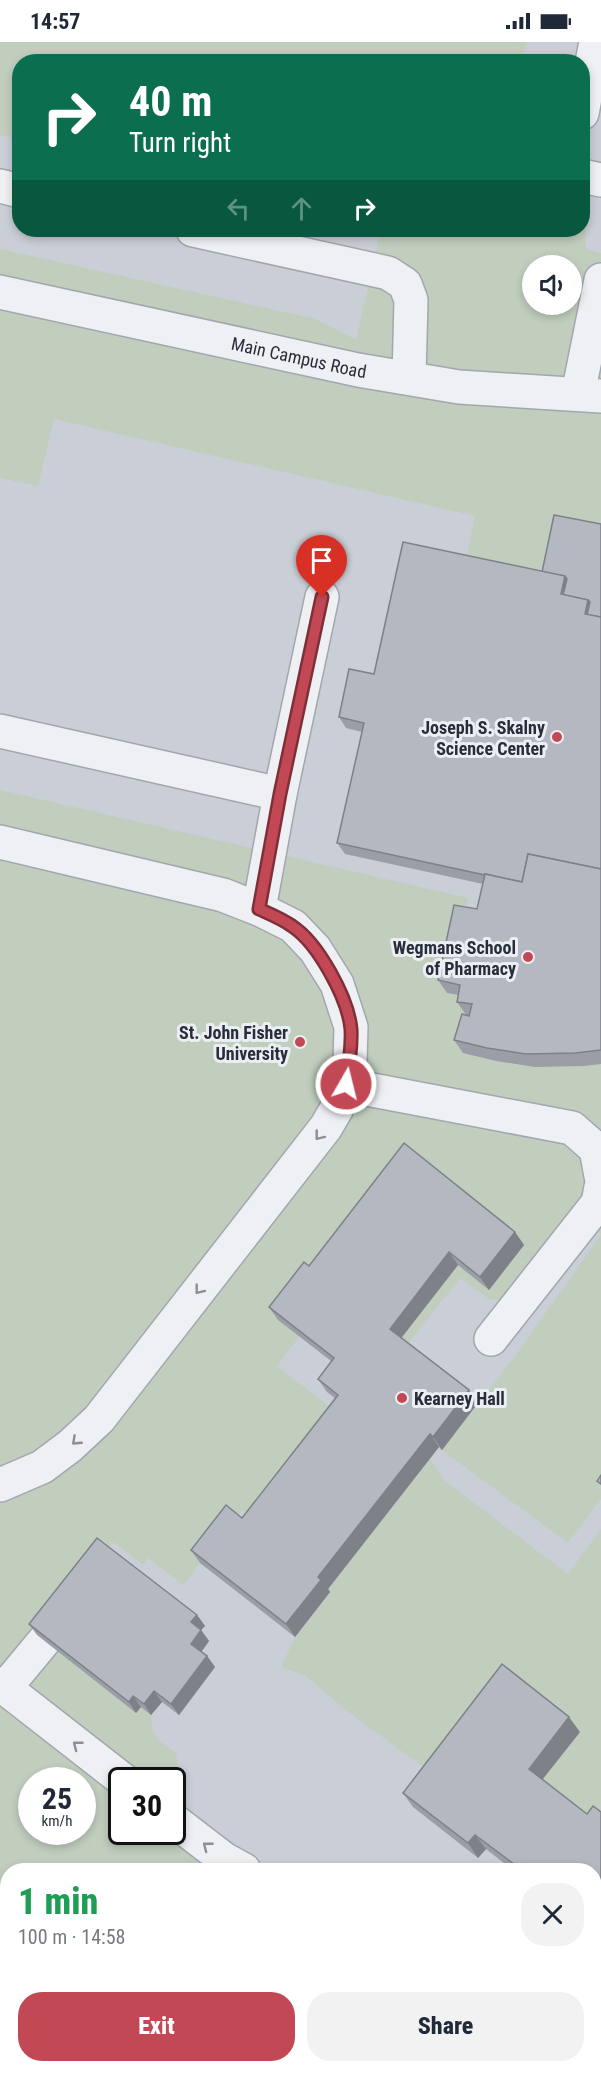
<!DOCTYPE html>
<html lang="en">
<head>
<meta charset="utf-8">
<style>
	:root { --surface:#fff; --page:#f2f2f3; --text:#1f2937; --muted:#747a83; --accent:#c34856 }
	body { margin:0; font-family:"Roboto Condensed",sans-serif; background:var(--page); color:var(--text); height:100vh; display:flex; flex-direction:column; font-size:22px; white-space:nowrap }
	* { box-sizing:border-box; margin:0 }
	p { font-size:20px; color:var(--muted) }
	.icon { flex:none; width:33px; height:33px; fill:none; stroke:currentColor; stroke-width:2; stroke-linecap:round; stroke-linejoin:round }
	.map { position:relative; flex:1; overflow:hidden }
	.panel { position:absolute; left:0px; top:1821px; width:602px; height:210px; display:flex; flex-direction:column; background:var(--surface); border-radius:24px 24px 0 0; box-shadow:0 3px 9px #0003 }
	.panel>* { flex:none }
	.top-card { position:absolute; left:12px; top:12px; width:578px; height:183px; border-radius:24px; box-shadow:0 3px 9px #0003; background:#0b6e4f; color:#fff; overflow:hidden }
	.tools { position:absolute; left:522px; top:213px; display:grid; gap:12px }
	.tools a { display:grid; place-items:center; width:60px; height:60px; border-radius:50%; background:var(--surface); box-shadow:0 3px 9px #0003; font-size:30px }
	.speed { position:absolute; left:18px; top:1725px; display:flex; gap:12px; font-size:30px; font-weight:700; text-align:center }
	.speed>* { display:grid; place-content:center; width:78px; height:78px; border-radius:50%; background:var(--surface); box-shadow:0 3px 9px #0003; line-height:1 }
	.speed small { font-size:15px; font-weight:400 }
	.speed .limit { border:3px solid #111; border-radius:9px; background:#fff; color:#111 }
	.pin { position:absolute; display:grid; place-items:center; width:51px; height:51px; color:#fff; margin:-62px -26px; border-radius:50% 50% 50% 0; rotate:-45deg; box-shadow:0 0 6px #0007 }
	.pin .icon { rotate:45deg }
	.me { position:absolute; width:66px; margin:-33px; rotate:8deg; stroke-linejoin:round; filter:drop-shadow(0 0 4px #0008) }
	.turn { display:flex; align-items:center; gap:21px; height:126px; padding:0 18px; font-size:27px }
	.turn .icon { width:78px; height:78px; stroke-width:2.5 }
	.turn b { display:block; font-size:42px; line-height:51px }
	.lanes { display:flex; align-items:center; height:57px; padding:0 18px; background:#0003; justify-content:center; gap:30px; direction:ltr }
	.lanes .off { opacity:.35 }
	.round { display:grid; place-items:center; flex:none; width:63px; height:63px; border-radius:24px; background:var(--page) }
	.overview { display:flex; align-items:center; justify-content:space-between; height:102px; padding:0 18px }
	h1 { font-size:36px; font-weight:800; line-height:45px; color:#1e9e55 }
	.button { display:flex; gap:12px; margin-top:auto; padding:12px 18px }
	.button a { flex:1; height:69px; border-radius:24px; background:var(--accent); color:#fff; font-size:24px; font-weight:800; line-height:69px; text-align:center }
	.button a+a { background:var(--page); color:var(--text) }
	.status { display:flex; justify-content:space-between; align-items:center; height:42px; padding:0 30px; background:var(--surface); direction:ltr }
	.status svg { height:16px; fill:currentColor }
	.map>svg:first-child { display:block }
	.built { fill:#caced6; fill-rule:evenodd }
	.green { fill:#c1cebe; fill-rule:evenodd }
	.lines { fill:none; stroke-linecap:round; stroke-linejoin:round }
	.minor-casing { stroke:#a2a6ae; stroke-width:36 }
	.major-casing { stroke:#9ca3b0; stroke-width:36 }
	.minor { stroke:#eef0f4; stroke-width:33 }
	.major { stroke:#fff; stroke-width:33 }
	.wall { fill:#9b9ea6 }
	.shaded-wall { fill:#7e8187 }
	.building { fill:#b4b8c1; stroke:#7e8187; stroke-width:1.5 }
	.oneway { stroke:#8a8e97 }
	.route-casing { stroke:#7f2f38; stroke-width:15 }
	.route { stroke:#c34856; stroke-width:10 }
	.poi-dot { fill:#c34856; stroke:#ebeef3; stroke-width:2 }
	.labels { text-anchor:middle; dominant-baseline:central; stroke-width:6; stroke-linejoin:round; paint-order:stroke }
	.street-label { font-size:18px; fill:#272d3a; stroke:#ebeef3 }
	.poi-label { font-size:18px; font-weight:bold; fill:#272d3a; stroke:#ebeef3; text-anchor:end }
</style>
</head>
<body>
<div class="status"><b>14:57</b><svg viewBox="0 0 49 12"><path d="M0 12V9h3v3zM5 12V6h3v6zM10 12V3h3v9zM15 12V0h3v12zM26 1h20v11H26zM47 4h2v5h-2z"/></svg></div>
<div class="map">
<svg width="601" height="2031" viewBox="0 0 601 2031">
	<rect width="100%" height="100%" fill="#dcdfe5"/>
	<path class="built" d="M 0,0 L 601,0 L 601,2031 L 138,2031 L 132,2024 L 594,2024 L 594,1828 L 8,1828 L 7,1861 L 0,1851 ZM 20,20 L 582,20 L 582,188 L 20,188 ZM 532,224 L 572,224 L 572,262 L 532,262 ZM 32,1738 L 82,1738 L 82,1790 L 32,1790 ZM 122,1738 L 172,1738 L 172,1790 L 122,1790 Z"/>
	<g class="green">
		<path d="M 0,0 L 526,0 L 522,20 L 20,20 L 19,97 L 0,93 Z"/>
		<path d="M 582,180 L 586,185 L 586,207 L 601,211 L 601,489 L 547,540 L 465,523 L 475,474 L 54,377 L 38,444 L 0,436 L 0,207 L 316,277 L 356,298 L 381,188 L 582,188 ZM 532,224 L 572,224 L 572,262 L 532,262 Z"/>
		<path d="M 0,748 L 468,856 L 447,951 L 469,956 L 481,975 L 535,1025 L 601,1022 L 601,1192 L 573,1168 L 501,1258 L 489,1257 L 460,1236 L 406,1304 L 399,1299 L 458,1223 L 489,1247 L 524,1203 L 278,1277 L 299,1295 L 277,1324 L 330,1365 L 249,1472 L 242,1468 L 183,1543 L 148,1516 L 143,1523 L 114,1500 L 37,1593 L 136,1670 L 141,1665 L 151,1673 C 151,1695 160,1699 176,1711 L 180,1744 L 173,1754 L 172,1738 L 122,1738 L 122,1790 L 162,1790 L 213,1828 L 8,1828 L 7,1861 L 0,1851 ZM 32,1738 L 82,1738 L 82,1790 L 32,1790 Z"/>
		<path d="M 601,1193 L 601,1457 L 568,1501 L 442,1408 L 515,1314 Z"/>
		<path d="M 430,1417 L 445,1439 L 568,1532 L 601,1487 L 601,1781 L 437,1735 L 347,1669 L 306,1634 L 281,1625 L 295,1595 L 330,1551 L 327,1548 Z"/>
		<path d="M 132,2024 L 317,2024 L 326,2031 L 138,2031 Z"/>
	</g>
	<g class="lines">
		<defs>
			<g id="minor">
				<path d="M 582,71 L 596,0"/>
				<path d="M 582,134 L 601,138"/>
				<path d="M 0,144 L 20,149"/>
				<path d="M 193,188 L 388,231 L 405,242 L 411,258 L 409,336"/>
				<path id="s1" d="M 0,250 L 358,328 L 459,345 L 601,354"/>
				<path d="M 578,352 L 601,238"/>
				<path d="M 0,689 L 280,752 L 259,867"/>
				<path d="M 280,752 L 322,555"/>
				<path d="M 0,800 L 223,853 L 259,867 L 293,884 L 315,907 L 337,942 L 351,985 L 350,1020 L 346,1043 L 337,1066 L 326,1085 L 99,1377 L 70,1404 L 42,1425 L 0,1443"/>
				<path d="M 346,1043 L 572,1086 L 596,1107 L 601,1134"/>
				<path d="M 491,1297 L 598,1161 L 601,1145"/>
				<path d="M 0,1642 L 123,1738"/>
				<path d="M 5,1646 L 44,1599"/>
				<path d="M 172,1777 L 224,1817 L 244,1828"/>
				<path d="M 544,2024 L 553,2031"/>
			</g>
			<g id="major">
				<path d="M 0,1920 L 8,1929"/>
				<path d="M 84,2024 L 90,2031"/>
			</g>
		</defs>
		<use href="#minor" class="minor-casing"/>
		<use href="#major" class="major-casing"/>
		<use href="#minor" class="minor"/>
		<use href="#major" class="major"/>
	</g>
	<g class="wall">
		<path d="M 601,482 L 601,1022 L 584,1024 L 535,1025 L 496,1019 L 463,1011 L 454,998 L 470,973 L 466,973 L 457,960 L 458,953 L 447,951 L 438,938 L 477,867 L 483,842 L 345,812 L 337,801 L 362,690 L 346,686 L 339,675 L 374,632 L 542,530 Z"/>
		<path d="M 515,1190 L 524,1203 L 489,1248 L 458,1223 L 401,1296 L 478,1361 L 442,1408 L 439,1405 L 328,1547 L 330,1550 L 295,1595 L 200,1521 L 191,1508 L 242,1476 L 336,1357 L 327,1350 L 318,1337 L 331,1319 L 278,1278 L 269,1265 L 309,1224 Z"/>
		<path d="M 197,1573 L 205,1584 L 201,1588 L 209,1599 L 201,1610 L 207,1614 L 215,1625 L 179,1673 L 162,1660 L 151,1673 L 141,1665 L 136,1671 L 37,1593 L 29,1582 Z"/>
		<path d="M 580,1690 L 542,1737 L 587,1772 L 601,1770 L 601,1896 L 594,1891 L 594,1828 L 513,1828 L 486,1807 L 478,1816 L 413,1765 L 403,1751 Z"/>
	</g>
	<g class="shaded-wall">
		<path d="M 565,534 L 573,545 L 570,557 L 561,552 Z"/>
		<path d="M 588,558 L 596,569 L 587,574 L 585,572 Z"/>
		<path d="M 515,1190 L 524,1203 L 489,1248 L 480,1235 Z"/>
		<path d="M 449,1210 L 458,1223 L 399,1299 L 390,1287 Z"/>
		<path d="M 469,1348 L 478,1361 L 442,1408 L 433,1395 Z"/>
		<path d="M 430,1392 L 439,1405 L 328,1547 L 330,1550 L 295,1595 L 286,1582 L 318,1535 Z"/>
		<path d="M 197,1573 L 205,1584 L 201,1588 L 209,1599 L 199,1613 L 191,1602 L 191,1580 Z"/>
		<path d="M 207,1614 L 215,1625 L 179,1673 L 171,1662 Z"/>
		<path d="M 154,1649 L 162,1660 L 151,1673 L 144,1662 Z"/>
		<path d="M 133,1654 L 141,1665 L 136,1671 L 129,1660 Z"/>
		<path d="M 569,1675 L 580,1690 L 539,1742 L 529,1727 Z"/>
		<path d="M 475,1793 L 486,1807 L 478,1816 L 468,1801 Z"/>
	</g>
	<g class="building">
		<path d="M 554,473 L 601,482 L 601,575 L 587,573 L 590,560 L 588,558 L 563,553 L 567,537 L 565,534 L 542,530 Z"/>
		<path d="M 403,500 L 565,534 L 561,552 L 588,558 L 585,572 L 601,575 L 601,827 L 528,812 L 522,840 L 485,832 L 485,833 L 337,801 L 364,681 L 339,675 L 349,627 L 374,632 Z"/>
		<path d="M 528,812 L 601,827 L 601,1008 L 575,1011 L 526,1012 L 487,1006 L 454,998 L 462,972 L 469,974 L 472,962 L 457,960 L 460,943 L 438,938 L 454,863 L 477,867 L 485,832 L 522,840 Z"/>
		<path d="M 404,1101 L 515,1190 L 480,1235 L 449,1210 L 390,1287 L 469,1348 L 433,1395 L 430,1392 L 318,1535 L 321,1538 L 286,1582 L 191,1508 L 226,1463 L 242,1476 L 338,1353 L 318,1337 L 334,1316 L 269,1265 L 304,1220 L 309,1224 Z"/>
		<path d="M 601,1433 L 601,1442 L 597,1439 Z"/>
		<path d="M 97,1496 L 197,1573 L 191,1580 L 201,1588 L 191,1602 L 207,1614 L 171,1662 L 154,1649 L 144,1662 L 133,1654 L 129,1660 L 29,1582 Z"/>
		<path d="M 502,1622 L 569,1675 L 529,1727 L 587,1772 L 593,1764 L 601,1770 L 601,1890 L 594,1884 L 594,1828 L 522,1828 L 475,1793 L 468,1801 L 403,1751 Z"/>
	</g>
	<defs><path id="oneway-chevron" d="M-2-3.5L2.5 0L-2 3.5" fill="none" stroke-width="1.6" stroke-linecap="round" stroke-linejoin="round" transform="scale(1.5)"/></defs>
	<g class="oneway">
		<use href="#oneway-chevron" transform="translate(319 1094) rotate(128)"/>
		<use href="#oneway-chevron" transform="translate(199 1248) rotate(128)"/>
		<use href="#oneway-chevron" transform="translate(76 1399) rotate(137)"/>
		<use href="#oneway-chevron" transform="translate(77 1703) rotate(-142)"/>
		<use href="#oneway-chevron" transform="translate(207 1804) rotate(-142)"/>
	</g>
	<g class="lines">
		<defs>
			<path id="route" d="M 322,555 L 280,752 L 259,867 C 270,872 282,877 292,884 C 318,901 348,956 351,987 C 352,1005 349,1024 346,1042"/>
		</defs>
		<use href="#route" class="route-casing"/>
		<use href="#route" class="route"/>
	</g>
	<g class="poi-dot">
		<circle cx="557" cy="695" r="6"/>
		<circle cx="528" cy="915" r="6"/>
		<circle cx="300" cy="1000" r="6"/>
		<circle cx="402" cy="1356" r="6"/>
	</g>
	<g class="labels">
		<g class="street-label">
			<text stroke="none"><textPath href="#s1" startOffset="306">Main Campus Road</textPath></text>
		</g>
		<g class="poi-label">
			<text x="545" y="685">Joseph S. Skalny<tspan x="545" dy="21">Science Center</tspan></text>
			<text x="516" y="905">Wegmans School<tspan x="516" dy="21">of Pharmacy</tspan></text>
			<text x="288" y="990">St. John Fisher<tspan x="288" dy="21">University</tspan></text>
			<text x="414" y="1356" text-anchor="start">Kearney Hall</text>
		</g>
	</g>
</svg>
<div class="tools">
<a><svg class="icon" aria-label="sound" viewBox="0 0 24 24"><path d="M4 9h4l5-4v14l-5-4H4zM17 9q2 3 0 6"/></svg></a>
</div>
<div class="speed"><div>25<small>km/h</small></div><div class="limit">30</div></div>
<div class="pin" style="left:322px;top:555px;background:#d93025"><svg class="icon" aria-label="arrive" viewBox="0 0 24 24"><path d="M6 21V4h12l-3 4 3 4H6"/></svg></div>
<svg class="me" style="left:346px;top:1042px" viewBox="-20 -20 40 40"><circle r="17" fill="#c34856" stroke="#fff" stroke-width="3"/><path d="M0-11L8 9 0 5-8 9z" fill="#fff"/></svg>
<div class="top-card">
<div class="turn"><svg class="icon" aria-label="right" viewBox="0 0 24 24"><path d="M7 20v-9h11M14 6l5 5-5 5"/></svg><div><b>40 m</b>Turn right</div></div>
<div class="lanes"><svg class="icon off" aria-label="left" viewBox="0 0 24 24"><path d="M17 20v-9H6M10 6l-5 5 5 5"/></svg><svg class="icon off" aria-label="ahead" viewBox="0 0 24 24"><path d="M12 20V5M6 11l6-6 6 6"/></svg><svg class="icon" aria-label="right" viewBox="0 0 24 24"><path d="M7 20v-9h11M14 6l5 5-5 5"/></svg></div>
</div>
<section class="panel">
<div class="overview"><div><h1>1 min</h1><p>100 m · 14:58</p></div><a class="round"><svg class="icon" aria-label="close" viewBox="0 0 24 24"><path d="M6 6l12 12M18 6L6 18"/></svg></a></div>
<div class="button"><a>Exit</a><a>Share</a></div>
</section>
</div>
</body>
</html>
